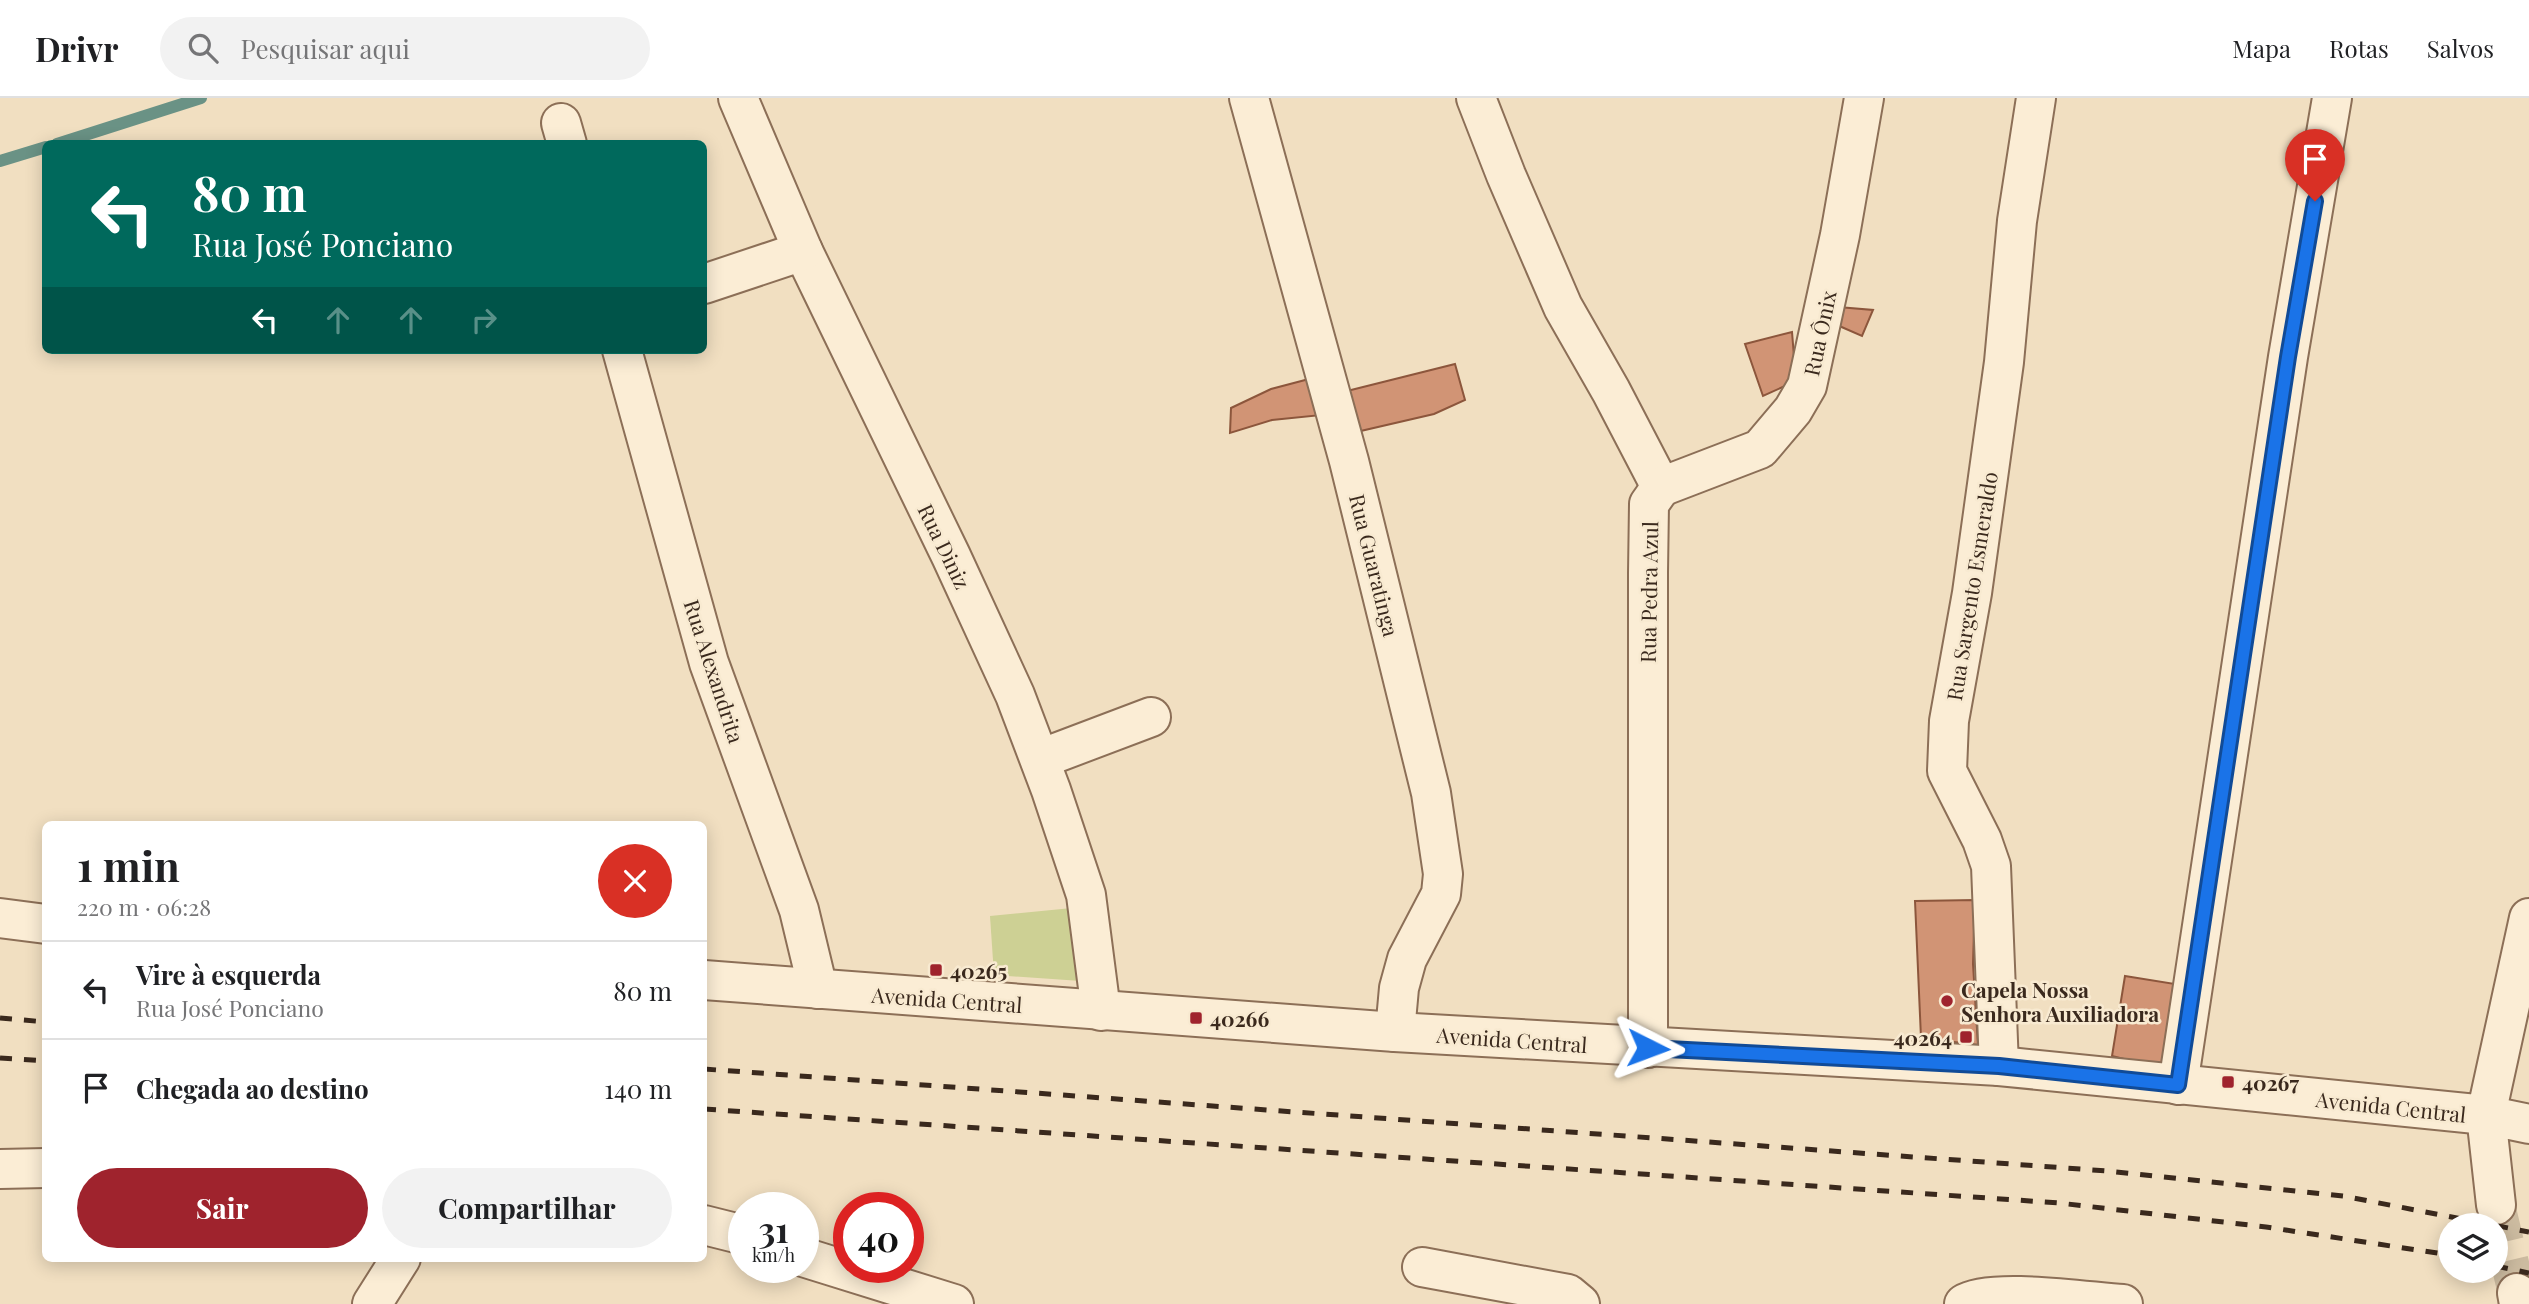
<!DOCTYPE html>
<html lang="pt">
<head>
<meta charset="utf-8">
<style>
	:root { --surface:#fff; --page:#f2f2f2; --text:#202124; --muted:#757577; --line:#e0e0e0; --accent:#9f232d }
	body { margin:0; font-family:"Playfair Display",serif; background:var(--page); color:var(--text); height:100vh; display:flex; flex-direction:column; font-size:26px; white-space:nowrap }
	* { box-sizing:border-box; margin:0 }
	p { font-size:23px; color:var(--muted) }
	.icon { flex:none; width:38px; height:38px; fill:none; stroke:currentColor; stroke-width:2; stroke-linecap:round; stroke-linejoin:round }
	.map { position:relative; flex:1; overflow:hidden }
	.sheet { position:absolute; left:42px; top:723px; width:665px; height:441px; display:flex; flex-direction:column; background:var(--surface); border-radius:10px; box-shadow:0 4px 18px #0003 }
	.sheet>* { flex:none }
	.banner { position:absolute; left:42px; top:42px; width:665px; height:214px; border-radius:10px; box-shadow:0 4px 18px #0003; background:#00695c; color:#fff; overflow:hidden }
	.tools { position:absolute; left:2438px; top:1115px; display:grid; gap:14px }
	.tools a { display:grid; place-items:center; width:70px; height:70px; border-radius:50%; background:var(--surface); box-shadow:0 4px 18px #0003; font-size:35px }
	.speed { position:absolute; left:728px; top:1094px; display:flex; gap:14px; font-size:35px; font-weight:700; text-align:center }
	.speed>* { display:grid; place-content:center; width:91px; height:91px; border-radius:50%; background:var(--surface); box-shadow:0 4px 18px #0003; line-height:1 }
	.speed small { font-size:18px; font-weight:400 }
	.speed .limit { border:10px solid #d22; background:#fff; color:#111 }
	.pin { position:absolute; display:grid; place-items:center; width:60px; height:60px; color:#fff; margin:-72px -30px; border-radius:50% 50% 50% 0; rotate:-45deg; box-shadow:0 0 7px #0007 }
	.pin .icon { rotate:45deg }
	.me { position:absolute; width:77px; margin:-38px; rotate:93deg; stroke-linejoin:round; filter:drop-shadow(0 0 5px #0008) }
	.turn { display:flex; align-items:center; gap:24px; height:147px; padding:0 35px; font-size:32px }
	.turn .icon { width:91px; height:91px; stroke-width:2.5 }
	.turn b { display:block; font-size:49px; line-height:60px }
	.lanes { display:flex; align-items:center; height:66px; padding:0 35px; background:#0003; justify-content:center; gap:35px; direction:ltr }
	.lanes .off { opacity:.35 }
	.round { display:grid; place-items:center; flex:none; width:74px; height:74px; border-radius:37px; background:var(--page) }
	.summary { display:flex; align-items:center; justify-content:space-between; height:119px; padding:0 35px }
	h1 { font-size:42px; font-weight:700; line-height:52px }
	.button { display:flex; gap:14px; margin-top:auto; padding:14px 35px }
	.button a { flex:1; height:80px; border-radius:42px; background:var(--accent); color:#fff; font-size:28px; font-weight:700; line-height:80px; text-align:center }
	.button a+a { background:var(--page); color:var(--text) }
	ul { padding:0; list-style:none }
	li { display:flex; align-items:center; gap:21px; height:98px; padding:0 35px; border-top:2px solid var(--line) }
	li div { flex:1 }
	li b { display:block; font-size:26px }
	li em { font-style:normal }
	header { display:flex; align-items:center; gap:42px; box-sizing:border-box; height:98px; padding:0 35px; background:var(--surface); border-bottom:2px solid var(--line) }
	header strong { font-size:33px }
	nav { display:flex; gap:38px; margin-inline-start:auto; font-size:24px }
	.search { width:490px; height:63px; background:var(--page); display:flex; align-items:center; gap:18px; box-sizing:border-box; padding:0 24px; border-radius:38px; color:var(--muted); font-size:26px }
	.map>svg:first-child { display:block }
	.green { fill:#cdd094 }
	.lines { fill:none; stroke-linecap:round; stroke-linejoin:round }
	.stream { stroke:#6a9285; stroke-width:12 }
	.building { fill:#d19475; stroke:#8c563c; stroke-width:2 }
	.minor-tunnel { stroke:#ccbba0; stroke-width:38; stroke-dasharray:38 19; stroke-linecap:butt }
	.minor-casing { stroke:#8c6f57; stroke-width:42 }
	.tertiary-casing { stroke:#8c6f57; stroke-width:42 }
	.minor { stroke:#fbedd5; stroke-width:38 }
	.tertiary { stroke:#fbedd5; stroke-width:38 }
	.rail { stroke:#3a291d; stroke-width:5; stroke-dasharray:12 12; stroke-linecap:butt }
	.route-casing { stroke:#114b97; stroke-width:18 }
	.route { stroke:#1a73e8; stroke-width:12 }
	.poi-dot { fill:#9f232d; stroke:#f8ead1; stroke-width:2.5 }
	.labels { text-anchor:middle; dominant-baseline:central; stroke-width:5; stroke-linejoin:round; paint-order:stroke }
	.street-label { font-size:21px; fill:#3a291d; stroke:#f8ead1 }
	.poi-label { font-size:21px; font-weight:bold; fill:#3a291d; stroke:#f8ead1; text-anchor:start }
</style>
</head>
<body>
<header>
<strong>Drivr</strong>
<div class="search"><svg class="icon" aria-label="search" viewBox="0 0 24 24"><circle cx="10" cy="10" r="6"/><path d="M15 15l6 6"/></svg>Pesquisar aqui</div>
<nav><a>Mapa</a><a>Rotas</a><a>Salvos</a></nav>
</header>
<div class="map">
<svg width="2529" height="1206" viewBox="0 0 2529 1206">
	<rect width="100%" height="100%" fill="#f1dfc1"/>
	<path class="green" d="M 1072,810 L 1081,883 L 994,877 L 990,818 Z"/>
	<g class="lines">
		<g class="stream">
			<path d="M 57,46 L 201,0"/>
			<path d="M 0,63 L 46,49"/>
		</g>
	</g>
	<g class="building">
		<path d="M 1838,209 L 1873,212 L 1862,238 L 1837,227 Z"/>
		<path d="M 1792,234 L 1796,283 L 1763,298 L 1745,246 Z"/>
		<path d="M 1455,266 L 1465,302 L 1434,316 L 1352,335 L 1343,294 Z"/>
		<path d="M 1309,281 L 1322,317 L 1272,322 L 1230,335 L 1231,310 L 1271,291 Z"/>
		<path d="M 1975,802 L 1973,866 L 1978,947 L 1921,940 L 1915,803 Z"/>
		<path d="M 2125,878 L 2175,886 L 2164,971 L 2112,958 Z"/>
	</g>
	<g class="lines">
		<path class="minor-tunnel" d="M 2496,1107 L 2517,1195"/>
		<defs>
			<g id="minor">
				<path d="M 738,0 L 803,153 L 951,458 L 1015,597 L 1051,692 L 1086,797 L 1101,913"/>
				<path d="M 1249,0 L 1349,363 L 1431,695 L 1443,776 L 1441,796 L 1407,861 L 1399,890 L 1395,934"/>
				<path d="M 1476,0 L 1506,77 L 1563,209 L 1611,293 L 1661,389"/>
				<path d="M 561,25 L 567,46"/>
				<path d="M 704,186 L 803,153"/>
				<path d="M 622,252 L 709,565 L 799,812 L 818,891"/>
				<path d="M 1661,389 L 1760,351 L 1793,312 L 1807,288 L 1840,137 L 1864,0"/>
				<path d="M 1040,661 L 1151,619"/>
				<path d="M 1648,950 L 1648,475 L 1649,406 L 1661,389"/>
				<path d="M 1999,968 L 1991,768 L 1982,742 L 1947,673 L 1949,623 L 1972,495 L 2004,264 L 2017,123 L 2036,0"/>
				<path d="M 2178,987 L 2288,259 L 2332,0"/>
				<path d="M 0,1071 L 46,1070"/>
				<path d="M 2496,1107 L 2486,1017 L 2529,1026"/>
				<path d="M 704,1127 L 744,1137"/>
				<path d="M 803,1159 L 954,1206"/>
				<path d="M 1422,1169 L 1568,1196 L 1580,1206"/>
				<path d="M 2517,1195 L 2519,1206"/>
				<path d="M 372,1206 L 401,1160"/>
				<path d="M 1964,1206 C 1990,1189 2089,1204 2123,1206"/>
			</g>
			<g id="tertiary">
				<path d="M 0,820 L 46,826"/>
				<path d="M 704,882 L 1395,934 L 1999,968 L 2486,1017 L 2529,820"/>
			</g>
		</defs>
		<use href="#minor" class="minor-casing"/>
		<use href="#tertiary" class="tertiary-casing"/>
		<use href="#minor" class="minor"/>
		<use href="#tertiary" class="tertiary"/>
		<g class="rail">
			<path d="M 0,920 L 46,924"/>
			<path d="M 0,960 L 46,963"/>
			<path d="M 704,971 L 2107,1073 L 2343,1098 L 2529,1134"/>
			<path d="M 704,1011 L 2059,1105 L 2266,1129 L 2450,1157"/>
			<path d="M 2496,1168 L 2529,1175"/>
		</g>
	</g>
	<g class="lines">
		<defs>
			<path id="route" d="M 1648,950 L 1999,968 L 2178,987 L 2288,259 L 2315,103"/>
		</defs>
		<use href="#route" class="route-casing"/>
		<use href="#route" class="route"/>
	</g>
	<g class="poi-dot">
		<rect x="929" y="865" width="14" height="14" rx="3.5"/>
		<circle cx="1947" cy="903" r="7"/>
		<rect x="1189" y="913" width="14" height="14" rx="3.5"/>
		<rect x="1959" y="932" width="14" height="14" rx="3.5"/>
		<rect x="2221" y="977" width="14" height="14" rx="3.5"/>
	</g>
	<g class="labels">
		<g class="street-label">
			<text transform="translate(1819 235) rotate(-78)">Rua Ônix</text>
			<text transform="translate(945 448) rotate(64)">Rua Diniz</text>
			<text transform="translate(1375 467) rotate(76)">Rua Guaratinga</text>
			<text transform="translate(1971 488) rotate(-81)">Rua Sargento Esmeraldo</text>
			<text transform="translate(1648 494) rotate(-89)">Rua Pedra Azul</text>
			<text transform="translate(715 573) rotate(72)">Rua Alexandrita</text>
			<text transform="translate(947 901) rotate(4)">Avenida Central</text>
			<text transform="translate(1512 941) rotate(4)">Avenida Central</text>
			<text transform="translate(2391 1008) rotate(6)">Avenida Central</text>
		</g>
		<g class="poi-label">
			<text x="950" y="872">40265</text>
			<text x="1961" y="891">Capela Nossa<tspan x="1961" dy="24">Senhora Auxiliadora</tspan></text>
			<text x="1210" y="920">40266</text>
			<text x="1952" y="939" text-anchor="end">40264</text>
			<text x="2242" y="984">40267</text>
		</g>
	</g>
</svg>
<div class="tools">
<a><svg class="icon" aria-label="layers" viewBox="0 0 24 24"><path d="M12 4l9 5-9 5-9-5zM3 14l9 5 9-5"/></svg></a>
</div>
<div class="speed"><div>31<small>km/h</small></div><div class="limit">40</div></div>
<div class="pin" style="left:2315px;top:103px;background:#d93025"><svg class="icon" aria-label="arrive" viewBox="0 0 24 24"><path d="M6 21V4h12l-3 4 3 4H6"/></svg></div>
<svg class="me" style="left:1648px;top:950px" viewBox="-20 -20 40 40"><path d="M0-17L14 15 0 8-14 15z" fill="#1a73e8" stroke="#fff" stroke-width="4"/></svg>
<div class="banner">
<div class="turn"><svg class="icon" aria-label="left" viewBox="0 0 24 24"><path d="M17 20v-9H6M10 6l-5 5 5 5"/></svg><div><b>80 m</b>Rua José Ponciano</div></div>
<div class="lanes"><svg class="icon" aria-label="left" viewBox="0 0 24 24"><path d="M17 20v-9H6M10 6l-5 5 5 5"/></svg><svg class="icon off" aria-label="ahead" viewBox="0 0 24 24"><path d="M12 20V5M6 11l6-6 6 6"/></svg><svg class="icon off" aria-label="ahead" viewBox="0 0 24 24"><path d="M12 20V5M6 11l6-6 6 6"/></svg><svg class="icon off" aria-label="right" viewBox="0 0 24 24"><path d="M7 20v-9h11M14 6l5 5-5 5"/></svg></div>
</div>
<section class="sheet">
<div class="summary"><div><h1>1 min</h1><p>220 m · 06:28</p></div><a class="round" style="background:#d93025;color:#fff"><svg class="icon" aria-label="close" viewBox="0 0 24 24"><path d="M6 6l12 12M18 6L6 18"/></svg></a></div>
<ul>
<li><svg class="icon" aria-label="left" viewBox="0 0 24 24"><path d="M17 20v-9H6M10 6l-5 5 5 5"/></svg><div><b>Vire à esquerda</b><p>Rua José Ponciano</p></div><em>80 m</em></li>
<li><svg class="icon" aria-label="arrive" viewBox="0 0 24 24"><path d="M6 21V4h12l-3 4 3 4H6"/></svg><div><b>Chegada ao destino</b></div><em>140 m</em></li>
</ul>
<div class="button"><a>Sair</a><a>Compartilhar</a></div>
</section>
</div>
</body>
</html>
